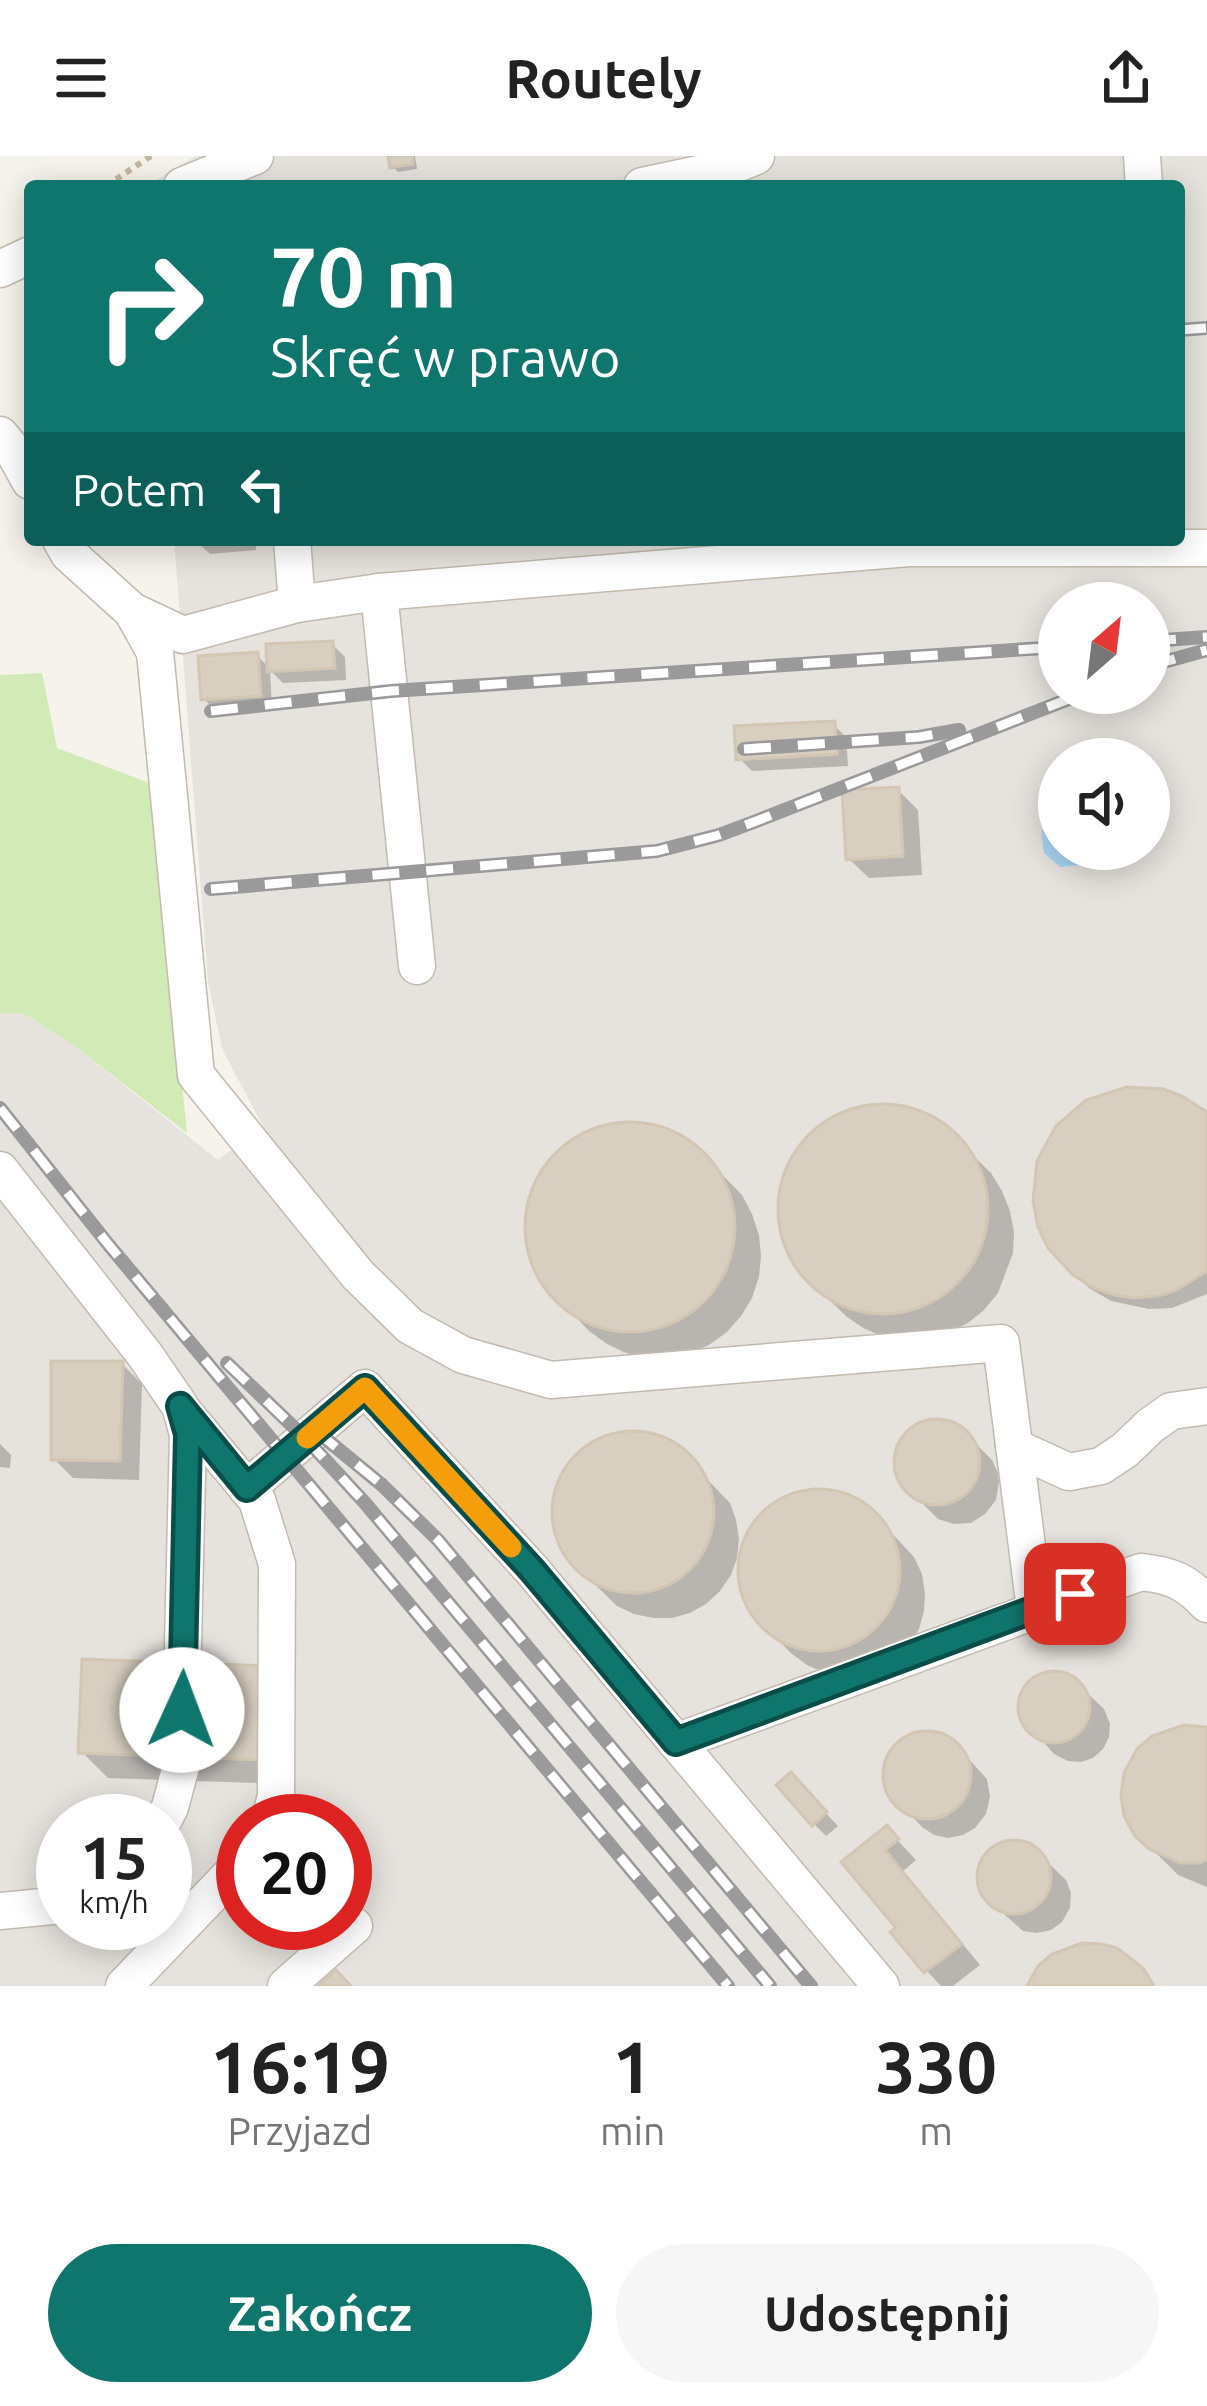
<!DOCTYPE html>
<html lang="pl">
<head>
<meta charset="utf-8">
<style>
	:root { --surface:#fff; --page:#f6f6f6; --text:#222; --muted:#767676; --accent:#0f766e }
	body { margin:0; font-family:Ubuntu,sans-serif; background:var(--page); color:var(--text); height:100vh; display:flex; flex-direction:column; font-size:45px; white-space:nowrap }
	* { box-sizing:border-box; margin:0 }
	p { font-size:39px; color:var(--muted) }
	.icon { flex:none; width:66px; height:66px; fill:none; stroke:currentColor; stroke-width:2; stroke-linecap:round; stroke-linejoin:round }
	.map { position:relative; height:1830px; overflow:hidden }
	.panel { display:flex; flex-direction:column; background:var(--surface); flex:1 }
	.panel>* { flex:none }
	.hud { position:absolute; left:24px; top:24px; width:1161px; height:366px; border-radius:12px; box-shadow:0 6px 30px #0003; background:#0f766e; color:#fff; overflow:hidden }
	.needle { width:78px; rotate:28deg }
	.buttons { position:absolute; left:1038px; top:426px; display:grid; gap:24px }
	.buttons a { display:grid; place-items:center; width:132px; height:132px; border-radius:50%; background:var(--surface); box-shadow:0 6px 30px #0003; font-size:60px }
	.speed { position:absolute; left:36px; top:1638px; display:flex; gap:24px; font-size:60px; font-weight:700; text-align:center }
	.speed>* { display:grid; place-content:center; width:156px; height:156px; border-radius:50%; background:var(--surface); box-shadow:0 6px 30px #0003; line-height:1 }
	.speed small { font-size:30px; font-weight:400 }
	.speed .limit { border:18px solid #d22; background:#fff; color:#111 }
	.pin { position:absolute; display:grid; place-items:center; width:102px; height:102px; color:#fff; margin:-51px; border-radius:24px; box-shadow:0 6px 18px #0006 }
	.me { position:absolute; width:132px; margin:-66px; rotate:2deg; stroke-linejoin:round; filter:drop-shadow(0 0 9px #0008) }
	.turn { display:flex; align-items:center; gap:42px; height:252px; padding:0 48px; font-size:54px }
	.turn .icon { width:156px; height:156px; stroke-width:2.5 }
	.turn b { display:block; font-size:84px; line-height:102px }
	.then { display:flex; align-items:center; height:114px; padding:0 48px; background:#0003; gap:24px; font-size:45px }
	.eta { display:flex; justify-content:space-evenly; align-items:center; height:204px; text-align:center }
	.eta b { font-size:72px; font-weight:700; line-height:84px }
	.cta { display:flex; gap:24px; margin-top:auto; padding:24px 48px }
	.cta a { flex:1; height:138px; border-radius:72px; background:var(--accent); color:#fff; font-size:48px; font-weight:700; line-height:138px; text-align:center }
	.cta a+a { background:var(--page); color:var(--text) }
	header { display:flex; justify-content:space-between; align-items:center; height:156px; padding:0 48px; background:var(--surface); font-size:54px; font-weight:700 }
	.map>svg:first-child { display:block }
	.industrial { fill:#e6e2dd; fill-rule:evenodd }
	.green { fill:#d2eab5 }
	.water { fill:#a9d4f2 }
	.shadow { fill:#0003 }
	.building { fill:#d8cfc1; stroke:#d3c7b4; stroke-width:3 }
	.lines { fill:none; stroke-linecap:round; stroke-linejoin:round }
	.minor-casing { stroke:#c2bbae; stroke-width:39 }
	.path { stroke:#c4b79f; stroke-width:6; stroke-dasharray:6 6; stroke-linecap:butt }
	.minor { stroke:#fff; stroke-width:36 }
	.rail-casing { stroke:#9a9a9a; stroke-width:14 }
	.rail { stroke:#fff; stroke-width:9; stroke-dasharray:27; stroke-linecap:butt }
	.route-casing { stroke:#0a4d48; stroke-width:30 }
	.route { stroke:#0f766e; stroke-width:21 }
	.slow { stroke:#f59e0b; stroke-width:21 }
</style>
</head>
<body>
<header><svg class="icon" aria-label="menu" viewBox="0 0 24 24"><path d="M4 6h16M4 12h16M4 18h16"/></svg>Routely<svg class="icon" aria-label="share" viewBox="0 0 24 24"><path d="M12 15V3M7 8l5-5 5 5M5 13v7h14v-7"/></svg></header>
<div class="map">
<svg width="1207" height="1830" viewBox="0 0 1207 1830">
	<rect width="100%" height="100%" fill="#f6f3ec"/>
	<path class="industrial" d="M 196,0 L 1207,0 L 1207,1830 L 0,1830 L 0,857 L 24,858 L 72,888 L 218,1004 L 263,970 L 222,893 L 208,825 L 174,384 L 1179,384 L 1179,30 L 146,30 ZM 1059,447 L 1149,447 L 1149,537 L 1059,537 ZM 1059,603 L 1149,603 L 1149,693 L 1059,693 ZM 63,1665 L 165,1665 L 165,1767 L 63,1767 ZM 243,1665 L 345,1665 L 345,1767 L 243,1767 Z"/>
	<path class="green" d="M 42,517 L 57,592 L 152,628 L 187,977 L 72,888 L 24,858 L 0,857 L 0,519 Z"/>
	<path class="water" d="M 1059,657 L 1059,693 L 1094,693 L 1081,709 L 1060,711 L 1044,697 L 1041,676 L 1053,658 Z"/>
	<g class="shadow">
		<path d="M 391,0 L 415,0 L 417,13 L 398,16 L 393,11 Z"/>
		<path d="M 195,384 L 256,384 L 256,394 L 210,398 Z"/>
		<path d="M 332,488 L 345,501 L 346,524 L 283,527 L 270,514 L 272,552 L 217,556 L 204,543 L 257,499 L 270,513 Z"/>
		<path d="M 833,568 L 846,581 L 848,610 L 752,615 L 739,602 Z"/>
		<path d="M 898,634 L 918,654 L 922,719 L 869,722 L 849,703 Z"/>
		<path d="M 888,951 L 910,954 L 930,962 L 947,974 L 991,1017 L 1002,1035 L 1010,1055 L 1014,1076 L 1013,1097 L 998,1137 L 984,1154 L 968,1167 L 948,1177 L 885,1181 L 865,1173 L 847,1161 L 803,1118 L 792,1100 L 784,1080 L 781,1059 L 781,1037 L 787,1017 L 797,998 L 810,981 L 827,967 L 846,957 L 867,952 Z"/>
		<path d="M 1207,960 L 1207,1138 L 1172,1152 L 1149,1153 L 1111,1145 L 1089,1132 L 1058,1101 Z"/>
		<path d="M 620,969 L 642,969 L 663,974 L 682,983 L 700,996 L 742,1039 L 752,1058 L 759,1079 L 761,1100 L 759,1121 L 752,1142 L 741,1160 L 727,1176 L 709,1189 L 690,1197 L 647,1202 L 626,1197 L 607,1188 L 589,1175 L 547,1131 L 536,1112 L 530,1092 L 528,1071 L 530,1049 L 547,1010 L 579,982 L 599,973 Z"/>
		<path d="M 122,1208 L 142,1228 L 139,1324 L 73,1322 L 54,1303 Z"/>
		<path d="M 937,1265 L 951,1268 L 971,1283 L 992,1304 L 998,1317 L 999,1326 L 996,1344 L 985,1358 L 971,1367 L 954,1368 L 938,1363 L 902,1327 L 897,1314 L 899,1291 L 904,1282 L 918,1270 Z"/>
		<path d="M 622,1279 L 659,1282 L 676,1291 L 730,1347 L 736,1364 L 739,1383 L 737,1402 L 731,1419 L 720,1435 L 706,1448 L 690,1457 L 672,1462 L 653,1462 L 634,1458 L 617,1450 L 575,1409 L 564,1394 L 557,1376 L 554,1357 L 556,1339 L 562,1321 L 573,1306 L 587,1293 L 603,1284 Z"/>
		<path d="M 0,1288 L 11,1299 L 10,1312 L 0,1311 Z"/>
		<path d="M 823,1336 L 842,1339 L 859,1347 L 874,1358 L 914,1401 L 922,1418 L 925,1437 L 924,1455 L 919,1473 L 909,1490 L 825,1517 L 807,1509 L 792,1498 L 764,1470 L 752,1455 L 741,1419 L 742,1400 L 747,1382 L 757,1366 L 770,1353 L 786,1343 L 804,1337 Z"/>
		<path d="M 265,1513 L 288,1628 L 108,1622 L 81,1595 Z"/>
		<path d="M 1054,1517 L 1070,1521 L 1104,1553 L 1110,1568 L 1109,1581 L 1103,1593 L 1093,1602 L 1081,1606 L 1068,1605 L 1054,1598 L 1023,1563 L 1021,1545 L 1028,1529 L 1038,1520 Z"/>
		<path d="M 1207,1574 L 1207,1731 L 1178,1719 L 1137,1678 Z"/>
		<path d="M 926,1577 L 942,1580 L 956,1589 L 987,1623 L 990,1641 L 986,1658 L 975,1672 L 963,1679 L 948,1682 L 934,1679 L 922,1671 L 892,1639 L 886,1622 L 888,1607 L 895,1593 L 908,1582 Z"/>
		<path d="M 803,1633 L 838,1670 L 826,1680 L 814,1668 Z"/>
		<path d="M 887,1673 L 916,1704 L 903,1715 L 980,1809 L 953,1830 L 941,1830 L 927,1815 L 895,1777 L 900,1772 L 846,1706 Z"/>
		<path d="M 1018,1687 L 1033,1692 L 1066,1724 L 1071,1737 L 1070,1752 L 1062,1766 L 1051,1774 L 1037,1777 L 1023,1775 L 989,1745 L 982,1733 L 980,1721 L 982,1707 L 991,1696 L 1004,1688 Z"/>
	</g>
	<g class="building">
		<path d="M 388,0 L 412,0 L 413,8 L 390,12 Z"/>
		<path d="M 333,485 L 335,512 L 267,516 L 266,488 Z"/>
		<path d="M 258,496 L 261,540 L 201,544 L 198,500 Z"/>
		<path d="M 835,565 L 837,598 L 736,604 L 734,570 Z"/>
		<path d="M 899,631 L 903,700 L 846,704 L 842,634 Z"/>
		<path d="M 1127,931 L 1163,933 L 1182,940 L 1207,956 L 1207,1115 L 1177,1134 L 1158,1140 L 1134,1142 L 1115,1139 L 1096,1133 L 1073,1119 L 1048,1092 L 1038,1071 L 1033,1045 L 1037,1005 L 1056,970 L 1086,944 Z"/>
		<circle cx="883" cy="1053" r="105"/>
		<circle cx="630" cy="1071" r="105"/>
		<path d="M 51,1205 L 123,1205 L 120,1305 L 51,1304 Z"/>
		<circle cx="937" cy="1306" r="43"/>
		<circle cx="633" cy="1356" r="81"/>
		<circle cx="819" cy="1414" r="81"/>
		<path d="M 82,1503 L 266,1510 L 262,1604 L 78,1597 Z"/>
		<circle cx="1054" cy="1551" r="36"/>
		<path d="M 1184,1569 L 1207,1571 L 1207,1704 L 1199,1707 L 1180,1707 L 1149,1693 L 1135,1680 L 1124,1660 L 1121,1639 L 1124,1617 L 1137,1593 L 1152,1580 Z"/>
		<circle cx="927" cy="1619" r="44"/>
		<path d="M 791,1616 L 827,1656 L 812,1670 L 776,1629 Z"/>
		<path d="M 887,1669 L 899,1683 L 885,1694 L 962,1788 L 924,1817 L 890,1776 L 896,1772 L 841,1706 Z"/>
		<circle cx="1014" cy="1721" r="37"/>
		<path d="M 1082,1787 L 1101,1788 L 1117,1792 L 1143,1812 L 1154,1830 L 1027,1830 L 1038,1810 L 1052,1798 Z"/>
		<path d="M 336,1814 L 351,1830 L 318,1830 Z"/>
	</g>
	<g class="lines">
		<defs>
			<g id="minor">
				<path d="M 1142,0 L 1144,30"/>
				<path d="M 182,30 L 255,0"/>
				<path d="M 642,30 L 727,12 L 756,0"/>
				<path d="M 0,113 L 30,99"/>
				<path d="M 0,279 L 14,296 L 30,325"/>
				<path d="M 61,384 L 69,398 L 132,455 L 183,479 L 297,448 L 379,436 L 909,392 L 1207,392"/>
				<path d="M 292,384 L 297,448"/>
				<path d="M 379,436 L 417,810"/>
				<path d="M 132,455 L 155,496 L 196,919 L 358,1119 L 410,1170 L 463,1199 L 551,1224 L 1001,1187 L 1035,1453"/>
				<path d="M 0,1014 L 145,1199 L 180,1250 L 188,1278 L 180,1614 L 170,1651 L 163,1665"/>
				<path d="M 183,1255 L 257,1344 L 277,1408 L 276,1639 L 270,1665"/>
				<path d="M 1014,1291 L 1069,1316 L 1101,1310 L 1125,1294 L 1150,1270 L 1171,1255 L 1207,1250"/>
				<path d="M 247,1332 L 365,1232 L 532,1414 L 881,1830"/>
				<path d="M 676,1586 L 1141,1416 C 1171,1419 1187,1426 1207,1448"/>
				<path d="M 0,1755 L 63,1749"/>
				<path d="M 124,1830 L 243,1706"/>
				<path d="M 286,1830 L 354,1770"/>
			</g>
		</defs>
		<use href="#minor" class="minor-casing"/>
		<path class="path" d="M 106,30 L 151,0"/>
		<use href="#minor" class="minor"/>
		<defs>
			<g id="rail">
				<path d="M 1179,174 L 1207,172"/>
				<path d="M 1149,485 L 1207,481"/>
				<path d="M 1149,510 L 1207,494"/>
				<path d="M 211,555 L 391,535 L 1059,491"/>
				<path d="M 744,593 L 919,581 L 959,574"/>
				<path d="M 211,733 L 657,695 L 719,679 L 759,664 L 1084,537"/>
				<path d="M 0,952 L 108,1088 L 728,1830"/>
				<path d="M 227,1207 L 306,1283 L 365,1347 L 770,1830"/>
				<path d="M 315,1274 L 382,1329 L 438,1384 L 811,1830"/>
			</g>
		</defs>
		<use href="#rail" class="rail-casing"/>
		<use href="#rail" class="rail"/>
	</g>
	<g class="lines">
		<defs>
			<path id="route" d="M 182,1554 L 188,1278 L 180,1250 L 247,1332 L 365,1232 L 532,1414 L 676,1586 L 1075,1438"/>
		</defs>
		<use href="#route" class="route-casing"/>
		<use href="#route" class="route"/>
		<path class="slow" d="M 307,1282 L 365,1232 L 511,1391"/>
	</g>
</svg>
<div class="buttons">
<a><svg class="needle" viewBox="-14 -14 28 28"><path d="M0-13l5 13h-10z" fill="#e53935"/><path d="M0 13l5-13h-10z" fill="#767676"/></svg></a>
<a><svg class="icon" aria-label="sound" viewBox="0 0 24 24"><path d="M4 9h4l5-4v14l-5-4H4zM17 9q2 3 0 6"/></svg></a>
</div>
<div class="speed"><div>15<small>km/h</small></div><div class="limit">20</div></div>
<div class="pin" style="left:1075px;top:1438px;background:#d93025"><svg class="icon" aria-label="arrive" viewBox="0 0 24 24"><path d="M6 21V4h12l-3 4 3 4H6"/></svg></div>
<svg class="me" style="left:182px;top:1554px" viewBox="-20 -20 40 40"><circle r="19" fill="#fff"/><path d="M0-13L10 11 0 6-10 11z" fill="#0f766e"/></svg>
<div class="hud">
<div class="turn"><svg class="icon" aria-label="right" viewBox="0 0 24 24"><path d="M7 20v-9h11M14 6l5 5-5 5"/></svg><div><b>70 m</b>Skręć w prawo</div></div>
<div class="then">Potem<svg class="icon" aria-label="left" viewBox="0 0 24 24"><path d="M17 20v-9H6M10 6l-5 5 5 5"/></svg></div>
</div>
</div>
<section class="panel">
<div class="eta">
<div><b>16:19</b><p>Przyjazd</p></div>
<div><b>1</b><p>min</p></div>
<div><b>330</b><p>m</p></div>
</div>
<div class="cta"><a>Zakończ</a><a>Udostępnij</a></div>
</section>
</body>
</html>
